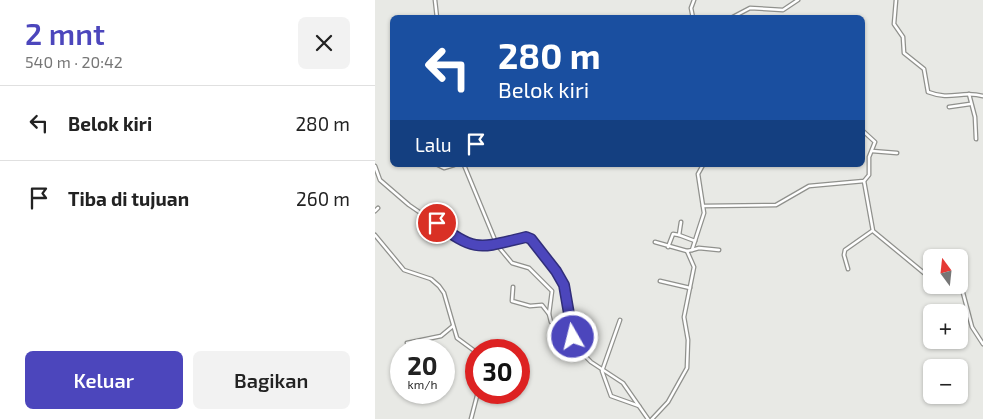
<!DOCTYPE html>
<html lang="id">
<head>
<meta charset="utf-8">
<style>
	:root { --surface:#fff; --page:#f2f2f2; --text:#222; --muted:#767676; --line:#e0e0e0; --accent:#4c46bc }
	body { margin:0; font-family:"Exo 2",sans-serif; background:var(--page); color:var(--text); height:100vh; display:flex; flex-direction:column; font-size:19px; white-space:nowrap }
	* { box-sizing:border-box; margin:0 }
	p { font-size:16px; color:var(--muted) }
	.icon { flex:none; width:28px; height:28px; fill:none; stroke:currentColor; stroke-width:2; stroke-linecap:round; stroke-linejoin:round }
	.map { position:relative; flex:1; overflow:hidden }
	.details { display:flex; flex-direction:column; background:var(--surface); width:375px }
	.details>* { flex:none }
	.banner { position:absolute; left:15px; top:15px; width:475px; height:152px; border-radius:8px; box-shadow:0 1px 4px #0004; background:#1a4fa0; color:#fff; overflow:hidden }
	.needle { width:32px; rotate:345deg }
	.tools { position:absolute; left:548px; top:249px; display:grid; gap:10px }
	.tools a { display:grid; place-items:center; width:45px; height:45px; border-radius:8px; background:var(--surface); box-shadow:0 1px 4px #0004; font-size:25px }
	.speed { position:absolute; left:15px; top:339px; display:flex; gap:10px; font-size:25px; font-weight:700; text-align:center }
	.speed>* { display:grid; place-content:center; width:65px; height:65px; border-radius:50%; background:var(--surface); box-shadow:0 1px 4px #0004; line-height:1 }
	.speed small { font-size:12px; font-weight:400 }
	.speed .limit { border:8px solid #d22; background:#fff; color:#111 }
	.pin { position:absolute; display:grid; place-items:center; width:42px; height:42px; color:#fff; margin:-21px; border:2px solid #fff; border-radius:50%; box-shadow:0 1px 5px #0007 }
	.me { position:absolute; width:55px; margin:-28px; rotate:352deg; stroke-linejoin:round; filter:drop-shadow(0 0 4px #0008) }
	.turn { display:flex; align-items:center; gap:18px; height:105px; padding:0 25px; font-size:22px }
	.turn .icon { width:65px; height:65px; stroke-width:2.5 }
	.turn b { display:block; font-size:35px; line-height:42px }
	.then { display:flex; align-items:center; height:48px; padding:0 25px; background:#0003; gap:10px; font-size:19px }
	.round { display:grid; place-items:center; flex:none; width:52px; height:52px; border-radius:8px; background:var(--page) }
	.summary { display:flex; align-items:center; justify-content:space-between; height:85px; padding:0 25px }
	h1 { font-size:30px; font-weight:600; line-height:38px; color:var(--accent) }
	.primary-button { display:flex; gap:10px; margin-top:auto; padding:10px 25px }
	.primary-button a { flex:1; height:58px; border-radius:8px; background:var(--accent); color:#fff; font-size:20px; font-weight:600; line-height:58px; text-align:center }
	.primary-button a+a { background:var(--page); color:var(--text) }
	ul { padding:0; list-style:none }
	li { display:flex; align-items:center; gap:15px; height:75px; padding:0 25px; border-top:1px solid var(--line) }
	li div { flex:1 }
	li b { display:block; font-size:19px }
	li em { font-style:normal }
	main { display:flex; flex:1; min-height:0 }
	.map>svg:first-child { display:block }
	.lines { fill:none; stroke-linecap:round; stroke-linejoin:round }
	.minor-casing { stroke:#90918d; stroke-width:5 }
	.minor { stroke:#fff; stroke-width:2.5 }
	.route-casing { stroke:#312e7a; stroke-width:12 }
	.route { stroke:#4c46bc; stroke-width:9 }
</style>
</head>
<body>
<main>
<section class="details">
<div class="summary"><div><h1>2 mnt</h1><p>540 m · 20:42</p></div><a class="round"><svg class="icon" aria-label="close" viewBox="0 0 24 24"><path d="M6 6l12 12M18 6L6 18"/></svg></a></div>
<ul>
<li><svg class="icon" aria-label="left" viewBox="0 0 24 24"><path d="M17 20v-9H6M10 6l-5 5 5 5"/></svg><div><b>Belok kiri</b></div><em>280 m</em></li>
<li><svg class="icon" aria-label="arrive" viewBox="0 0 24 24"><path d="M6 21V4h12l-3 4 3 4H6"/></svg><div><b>Tiba di tujuan</b></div><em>260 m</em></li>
</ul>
<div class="primary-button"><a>Keluar</a><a>Bagikan</a></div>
</section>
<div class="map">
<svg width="608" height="419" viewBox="0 0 608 419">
	<rect width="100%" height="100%" fill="#e8e9e5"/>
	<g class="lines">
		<defs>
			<g id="minor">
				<path d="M 60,0 L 62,18"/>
				<path d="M 521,0 L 519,24 L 528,37 L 529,53 L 549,69 L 553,92 C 576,101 587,90 608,96"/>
				<path d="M 318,18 L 316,8 L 319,0"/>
				<path d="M 356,18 L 375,8 L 408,10 L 423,0"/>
				<path d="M 594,94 L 600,117 L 601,139"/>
				<path d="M 574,107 L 595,104"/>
				<path d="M 497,151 L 522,153"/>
				<path d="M 63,165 L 69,168 L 79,165"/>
				<path d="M 89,165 L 122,245 L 137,263 L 154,268 L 177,291 L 174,314 L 176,322 L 197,337 L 205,351 L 216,362 L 248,383 L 273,419"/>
				<path d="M 0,166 L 5,180 L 34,205 L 91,244 L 119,245 L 151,237 L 156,239 L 181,271 L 189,285 L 197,337"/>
				<path d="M 489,181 L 498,231 L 549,273 L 556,276"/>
				<path d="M 328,206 L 401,205 L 434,186 L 489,181 L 494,175 L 494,157 L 500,142 L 488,131"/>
				<path d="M 0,211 L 3,208"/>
				<path d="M 306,222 L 304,235 L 320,241"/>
				<path d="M 0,235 L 29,270 L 56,279 L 64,286 L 69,293 L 82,338 L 101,352"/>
				<path d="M 280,242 L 312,251"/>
				<path d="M 293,247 L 298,234 L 304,235"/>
				<path d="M 317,250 L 324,248 L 344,250"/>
				<path d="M 473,269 L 469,255 L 470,250 L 497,231"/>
				<path d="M 285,281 L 315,288"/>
				<path d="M 584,283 L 587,289 L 597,327 L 608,344"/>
				<path d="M 138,287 L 137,301 L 155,306 L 167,305 L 174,314"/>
				<path d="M 245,320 L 227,371 L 236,396 L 264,406"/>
				<path d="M 32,343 L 66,336 L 78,326"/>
				<path d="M 96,419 L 103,392"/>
				<path d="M 277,419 L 293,402 L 312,368 L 313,340 L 309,317 L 319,267 L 312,251 L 317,250 L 329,213 L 323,174 L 328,165"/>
			</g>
		</defs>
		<use href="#minor" class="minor-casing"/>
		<use href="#minor" class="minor"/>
	</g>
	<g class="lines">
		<defs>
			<path id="route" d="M 62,223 C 100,253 105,248 151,237 L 156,239 L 181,271 L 189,285 L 198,337"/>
		</defs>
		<use href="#route" class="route-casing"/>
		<use href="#route" class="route"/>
	</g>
</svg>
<div class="tools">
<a><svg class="needle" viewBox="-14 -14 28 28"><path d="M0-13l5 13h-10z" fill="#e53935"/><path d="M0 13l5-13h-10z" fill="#767676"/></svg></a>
<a>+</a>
<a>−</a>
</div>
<div class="speed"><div>20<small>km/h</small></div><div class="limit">30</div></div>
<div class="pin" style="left:62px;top:223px;background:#d93025"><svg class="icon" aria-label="arrive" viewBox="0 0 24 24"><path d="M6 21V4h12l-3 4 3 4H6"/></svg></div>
<svg class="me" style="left:198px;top:337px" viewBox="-20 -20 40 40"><circle r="17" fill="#4c46bc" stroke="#fff" stroke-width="3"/><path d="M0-11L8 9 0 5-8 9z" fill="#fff"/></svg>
<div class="banner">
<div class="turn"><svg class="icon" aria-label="left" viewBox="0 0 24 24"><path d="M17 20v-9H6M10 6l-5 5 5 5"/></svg><div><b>280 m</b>Belok kiri</div></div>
<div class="then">Lalu<svg class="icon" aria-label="arrive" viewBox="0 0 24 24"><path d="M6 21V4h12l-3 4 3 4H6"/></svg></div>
</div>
</div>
</main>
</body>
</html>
